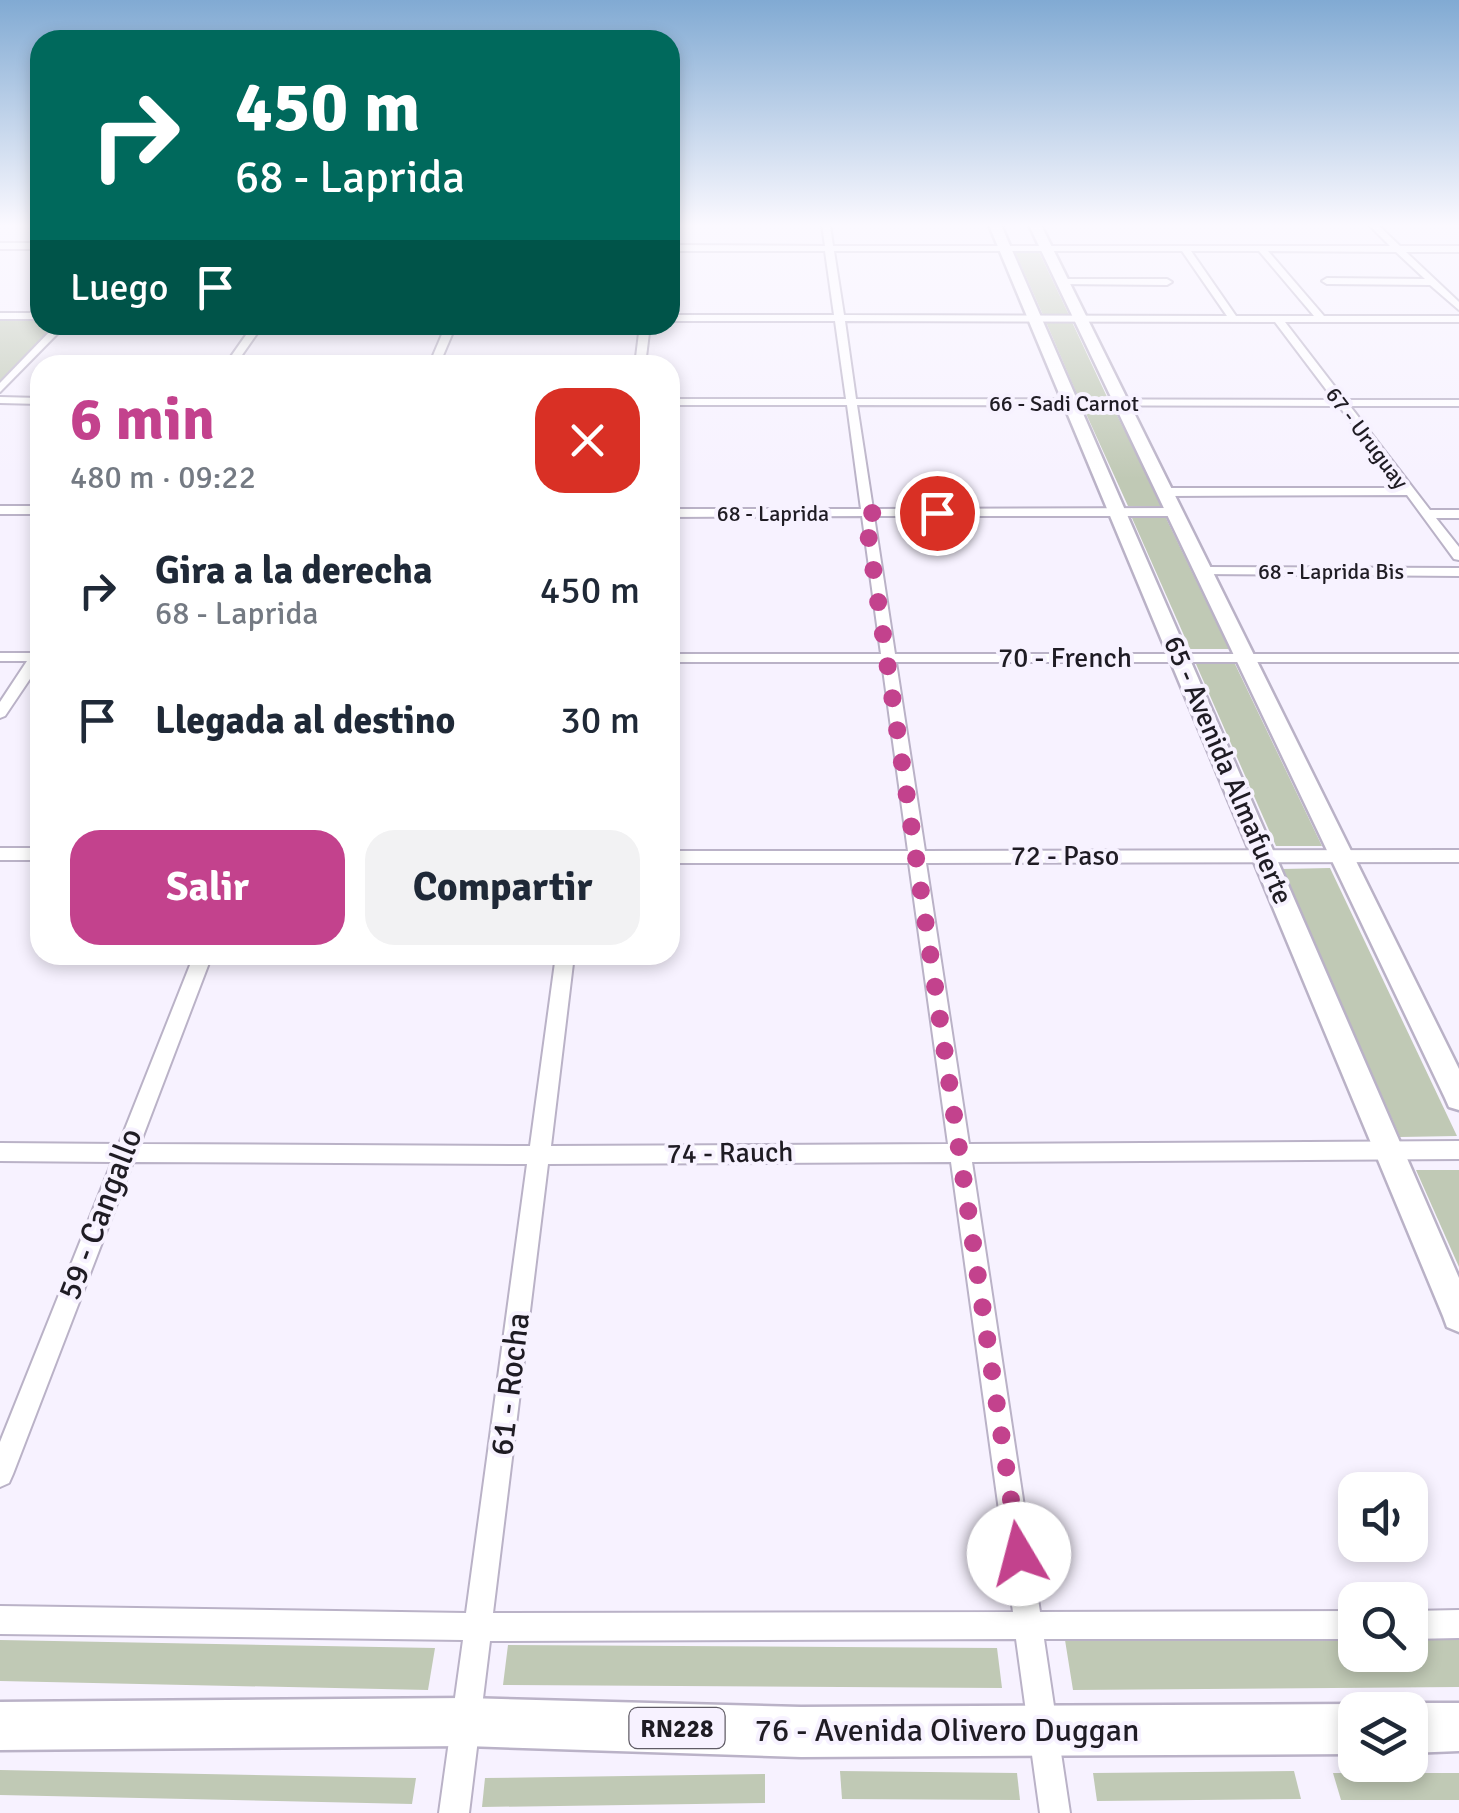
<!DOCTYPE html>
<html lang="es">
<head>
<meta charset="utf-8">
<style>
	:root { --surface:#fff; --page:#f2f2f3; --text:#1f2937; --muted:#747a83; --accent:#c3428d }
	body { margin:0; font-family:Signika,sans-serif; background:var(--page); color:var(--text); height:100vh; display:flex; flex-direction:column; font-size:38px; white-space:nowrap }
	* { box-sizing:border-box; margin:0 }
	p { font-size:32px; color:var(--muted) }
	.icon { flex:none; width:55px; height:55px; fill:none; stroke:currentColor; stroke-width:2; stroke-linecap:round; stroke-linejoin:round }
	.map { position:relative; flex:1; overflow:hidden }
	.drawer { position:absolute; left:30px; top:355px; width:650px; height:610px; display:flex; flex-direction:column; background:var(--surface); border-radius:30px; box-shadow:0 5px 15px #0003 }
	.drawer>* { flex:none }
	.guide { position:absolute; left:30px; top:30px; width:650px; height:305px; border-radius:30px; box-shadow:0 5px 15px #0003; background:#00695c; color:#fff; overflow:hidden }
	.tools { position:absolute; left:1338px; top:1472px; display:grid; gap:20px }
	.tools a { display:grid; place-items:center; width:90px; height:90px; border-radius:20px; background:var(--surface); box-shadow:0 5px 15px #0003; font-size:50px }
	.pin { position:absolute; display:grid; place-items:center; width:85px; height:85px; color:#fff; margin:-42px; border:5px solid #fff; border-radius:50%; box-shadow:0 2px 10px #0007 }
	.me { position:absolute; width:110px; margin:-55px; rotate:352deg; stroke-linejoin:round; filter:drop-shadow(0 0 8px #0008) }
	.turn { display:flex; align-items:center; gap:35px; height:210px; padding:0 40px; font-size:45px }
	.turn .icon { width:130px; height:130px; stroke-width:2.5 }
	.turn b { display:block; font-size:70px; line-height:85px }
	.then { display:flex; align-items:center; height:95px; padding:0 40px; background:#0003; gap:20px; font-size:38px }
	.round { display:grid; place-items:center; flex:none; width:105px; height:105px; border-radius:30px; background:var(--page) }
	.overview { display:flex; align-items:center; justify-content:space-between; height:170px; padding:0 40px }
	h1 { font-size:60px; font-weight:800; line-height:75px; color:var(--accent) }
	.cta { display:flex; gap:20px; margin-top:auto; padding:20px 40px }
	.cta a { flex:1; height:115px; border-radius:30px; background:var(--accent); color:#fff; font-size:40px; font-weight:800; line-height:115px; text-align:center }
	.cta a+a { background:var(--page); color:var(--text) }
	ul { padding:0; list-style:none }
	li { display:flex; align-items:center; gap:30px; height:130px; padding:0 40px }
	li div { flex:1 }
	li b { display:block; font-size:38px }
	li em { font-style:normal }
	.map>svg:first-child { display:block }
	.green { fill:#c0c9b5 }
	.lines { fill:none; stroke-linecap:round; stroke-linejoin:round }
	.street-casing { stroke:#bab2c7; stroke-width:4 }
	.secondary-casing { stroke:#bab2c7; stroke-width:5 }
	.highway-casing { stroke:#bab2c7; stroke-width:5 }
	.street { fill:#fff; fill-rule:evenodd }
	.secondary { fill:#fff; fill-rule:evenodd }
	.highway { fill:#fff; fill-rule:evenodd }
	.route { stroke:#c3428d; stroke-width:18; stroke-dasharray:0 32.4 }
	.labels { text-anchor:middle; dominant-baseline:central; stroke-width:8; stroke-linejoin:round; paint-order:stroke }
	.far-street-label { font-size:22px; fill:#1f1c24; stroke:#f7f2ff }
	.shield { fill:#f7f2ff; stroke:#605c66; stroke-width:2.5 }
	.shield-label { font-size:25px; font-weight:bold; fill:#1f1c24 }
	.street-label { font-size:28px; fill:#1f1c24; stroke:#f7f2ff }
	.near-street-label { font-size:32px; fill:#1f1c24; stroke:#f7f2ff }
</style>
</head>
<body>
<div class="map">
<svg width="1459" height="1813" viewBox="0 0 1459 1813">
	<rect width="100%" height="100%" fill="#f7f2ff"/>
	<g class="green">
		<path d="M 1015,252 L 1039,252 L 1069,315 L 1043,315 Z"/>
		<path d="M 0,319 L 40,319 L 40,325 L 54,325 L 0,381 Z"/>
		<path d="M 1046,322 L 1072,322 L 1108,399 L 1079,399 Z"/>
		<path d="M 1083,407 L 1113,407 L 1162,506 L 1128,506 Z"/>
		<path d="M 1132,518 L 1166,518 L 1229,649 L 1190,649 Z"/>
		<path d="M 1235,664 L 1322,846 L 1276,846 L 1196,664 Z"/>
		<path d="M 1330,868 L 1457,1136 L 1400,1137 L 1282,869 Z"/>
		<path d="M 1416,1170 L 1459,1170 L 1459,1267 Z"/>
		<path d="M 1459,1637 L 1459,1687 L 1073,1690 L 1065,1640 L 1355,1638 L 1355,1655 L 1410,1655 L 1410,1638 Z"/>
		<path d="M 0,1640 L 435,1648 L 428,1690 L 0,1681 Z"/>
		<path d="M 508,1645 L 997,1648 L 1002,1688 L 503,1685 Z"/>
		<path d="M 0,1770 L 416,1778 L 412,1804 L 0,1795 Z"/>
		<path d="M 840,1771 L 1017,1773 L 1020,1800 L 842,1799 Z"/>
		<path d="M 1294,1771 L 1301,1799 L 1097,1801 L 1093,1773 Z"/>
		<path d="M 1333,1773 L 1459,1773 L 1459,1800 L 1341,1800 Z"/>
		<path d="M 765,1774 L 765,1803 L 482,1807 L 485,1778 Z"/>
	</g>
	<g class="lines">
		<defs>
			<g id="street">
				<path d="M 822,225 L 830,225 L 833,246 L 1390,246 L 1369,225 L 1378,225 L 1400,246 L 1459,246 L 1459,252 L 1406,252 L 1459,302 L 1459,310 L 1430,285 L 1327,284 L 1322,281 L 1327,278 L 1425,279 L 1396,252 L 1268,251 L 1324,316 L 1459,316 L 1459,322 L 1285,322 L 1345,400 L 1459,400 L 1459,406 L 1350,406 L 1430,510 L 1459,510 L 1459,518 L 1436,518 L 1459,547 L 1459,560 L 1454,559 L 1407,495 L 1168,496 L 1162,492 L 1168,488 L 1401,488 L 1339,406 L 857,405 L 873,509 L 1176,508 L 1182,512 L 1176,516 L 874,516 L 895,654 L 1459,654 L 1459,662 L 896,662 L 925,851 L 1459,850 L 1459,862 L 926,863 L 969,1144 L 1459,1141 L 1459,1159 L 972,1162 L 1040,1612 L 1355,1611 L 1355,1639 L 1044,1639 L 1070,1813 L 1040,1813 L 1016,1639 L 490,1641 L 469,1813 L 439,1813 L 463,1640 L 0,1634 L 0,1606 L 466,1613 L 527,1164 L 133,1162 L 13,1474 L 9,1483 L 0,1487 L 0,1442 L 112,1162 L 0,1161 L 0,1143 L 119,1144 L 194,955 L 212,955 L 140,1144 L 530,1146 L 556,955 L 574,955 L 551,1146 L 948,1144 L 909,863 L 670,863 L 670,851 L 908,851 L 882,662 L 670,662 L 670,654 L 881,654 L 862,516 L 670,517 L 670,509 L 861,509 L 847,405 L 670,405 L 670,399 L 846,399 L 835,321 L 670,321 L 670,315 L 834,315 L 825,251 L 670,251 L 670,245 L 825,246 ZM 834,251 L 1182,251 L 1227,316 L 844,315 ZM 1191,251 L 1259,251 L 1314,316 L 1236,316 ZM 845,321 L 1275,322 L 1334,400 L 856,399 ZM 951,1162 L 1013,1612 L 493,1613 L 548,1164 Z"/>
				<rect x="0" y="243" width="40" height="6"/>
				<path d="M 1062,279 L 1167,279 L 1172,282 L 1167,285 L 1059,284 Z"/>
				<rect x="0" y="313" width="40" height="6"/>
				<path d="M 56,325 L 66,325 L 0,392 L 0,383 Z"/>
				<path d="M 253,325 L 263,325 L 235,365 L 225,365 Z"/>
				<path d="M 446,325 L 456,325 L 439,365 L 429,365 Z"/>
				<path d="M 640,325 L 650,325 L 645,365 L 635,365 Z"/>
				<path d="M 0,397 L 40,398 L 40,404 L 0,403 Z"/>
				<rect x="0" y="506" width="40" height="8"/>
				<path d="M 1204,567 L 1459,568 L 1459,576 L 1199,574 L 1198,571 Z"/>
				<path d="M 40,649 L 40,664 L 5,716 L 0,718 L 0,702 L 27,661 L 0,661 L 0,653 L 33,653 Z"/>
				<rect x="0" y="848" width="40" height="12"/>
				<path d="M 1459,1610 L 1459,1638 L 1410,1639 L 1410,1611 Z"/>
			</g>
			<g id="secondary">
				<path d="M 989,225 L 1001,225 L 1459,1278 L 1459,1332 L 1447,1327 L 1443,1316 Z"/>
				<path d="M 1029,225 L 1041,225 L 1459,1069 L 1459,1110 L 1449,1107 L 1445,1098 Z"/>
			</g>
			<g id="highway">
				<path d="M 466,1698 L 801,1707 L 1355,1704 L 1368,1710 L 1355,1710 L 1355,1754 L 801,1757 L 466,1746 L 0,1750 L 0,1702 Z"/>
				<path d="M 1410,1703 L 1459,1703 L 1459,1751 L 1410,1753 L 1410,1710 L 1394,1710 Z"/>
			</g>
		</defs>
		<use href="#street" class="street-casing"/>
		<use href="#secondary" class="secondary-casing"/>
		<use href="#highway" class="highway-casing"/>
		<use href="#street" class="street"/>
		<use href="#secondary" class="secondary"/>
		<use href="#highway" class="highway"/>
	</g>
	<linearGradient id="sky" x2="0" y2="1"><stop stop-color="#81aad3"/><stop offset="0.47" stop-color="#fbf9ff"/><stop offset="1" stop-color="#fbf9ff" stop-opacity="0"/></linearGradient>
	<rect width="1459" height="479" fill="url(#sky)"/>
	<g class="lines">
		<path class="route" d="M 937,513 L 865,513 L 1019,1554"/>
	</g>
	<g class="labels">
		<g class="far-street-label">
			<text x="1064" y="403">66 - Sadi Carnot</text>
			<text transform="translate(1367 438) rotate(53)">67 - Uruguay</text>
			<text x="773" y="513">68 - Laprida</text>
			<text x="1331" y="571">68 - Laprida Bis</text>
		</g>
		<rect class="shield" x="629.5" y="1708" width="95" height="40" rx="8"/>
		<g class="shield-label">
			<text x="677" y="1728">RN228</text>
		</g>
		<g class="street-label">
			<text x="1065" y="658">70 - French</text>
			<text transform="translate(1228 770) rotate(67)">65 - Avenida Almafuerte</text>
			<text x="1065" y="856">72 - Paso</text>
			<text transform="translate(730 1153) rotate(-1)">74 - Rauch</text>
		</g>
		<g class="near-street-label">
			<text transform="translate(100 1214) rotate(-69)">59 - Cangallo</text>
			<text transform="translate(510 1384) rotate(-83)">61 - Rocha</text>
			<text x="947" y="1730">76 - Avenida Olivero Duggan</text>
		</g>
	</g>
</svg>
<div class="tools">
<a><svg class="icon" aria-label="sound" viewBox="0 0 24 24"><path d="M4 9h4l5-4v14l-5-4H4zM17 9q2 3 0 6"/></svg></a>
<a><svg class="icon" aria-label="search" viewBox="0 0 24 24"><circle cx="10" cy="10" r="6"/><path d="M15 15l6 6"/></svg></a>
<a><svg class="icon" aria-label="layers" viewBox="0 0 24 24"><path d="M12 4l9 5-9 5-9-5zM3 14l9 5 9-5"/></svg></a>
</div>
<div class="pin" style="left:937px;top:513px;background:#d93025"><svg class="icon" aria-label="arrive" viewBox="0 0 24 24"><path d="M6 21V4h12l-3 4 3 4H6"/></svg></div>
<svg class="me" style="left:1019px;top:1554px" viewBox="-20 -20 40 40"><circle r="19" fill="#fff"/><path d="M0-13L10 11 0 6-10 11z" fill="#c3428d"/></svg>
<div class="guide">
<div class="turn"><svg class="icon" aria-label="right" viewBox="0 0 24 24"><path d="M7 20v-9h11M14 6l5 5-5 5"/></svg><div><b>450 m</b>68 - Laprida</div></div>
<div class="then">Luego<svg class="icon" aria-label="arrive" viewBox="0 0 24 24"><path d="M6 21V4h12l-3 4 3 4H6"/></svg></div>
</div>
<section class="drawer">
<div class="overview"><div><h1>6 min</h1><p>480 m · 09:22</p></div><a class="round" style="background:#d93025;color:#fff"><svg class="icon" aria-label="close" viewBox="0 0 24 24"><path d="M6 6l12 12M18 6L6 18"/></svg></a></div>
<ul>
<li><svg class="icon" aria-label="right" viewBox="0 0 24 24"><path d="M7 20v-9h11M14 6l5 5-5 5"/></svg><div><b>Gira a la derecha</b><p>68 - Laprida</p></div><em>450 m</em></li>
<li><svg class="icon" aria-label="arrive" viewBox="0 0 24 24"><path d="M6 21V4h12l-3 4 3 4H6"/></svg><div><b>Llegada al destino</b></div><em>30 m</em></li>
</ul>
<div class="cta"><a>Salir</a><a>Compartir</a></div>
</section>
</div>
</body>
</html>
